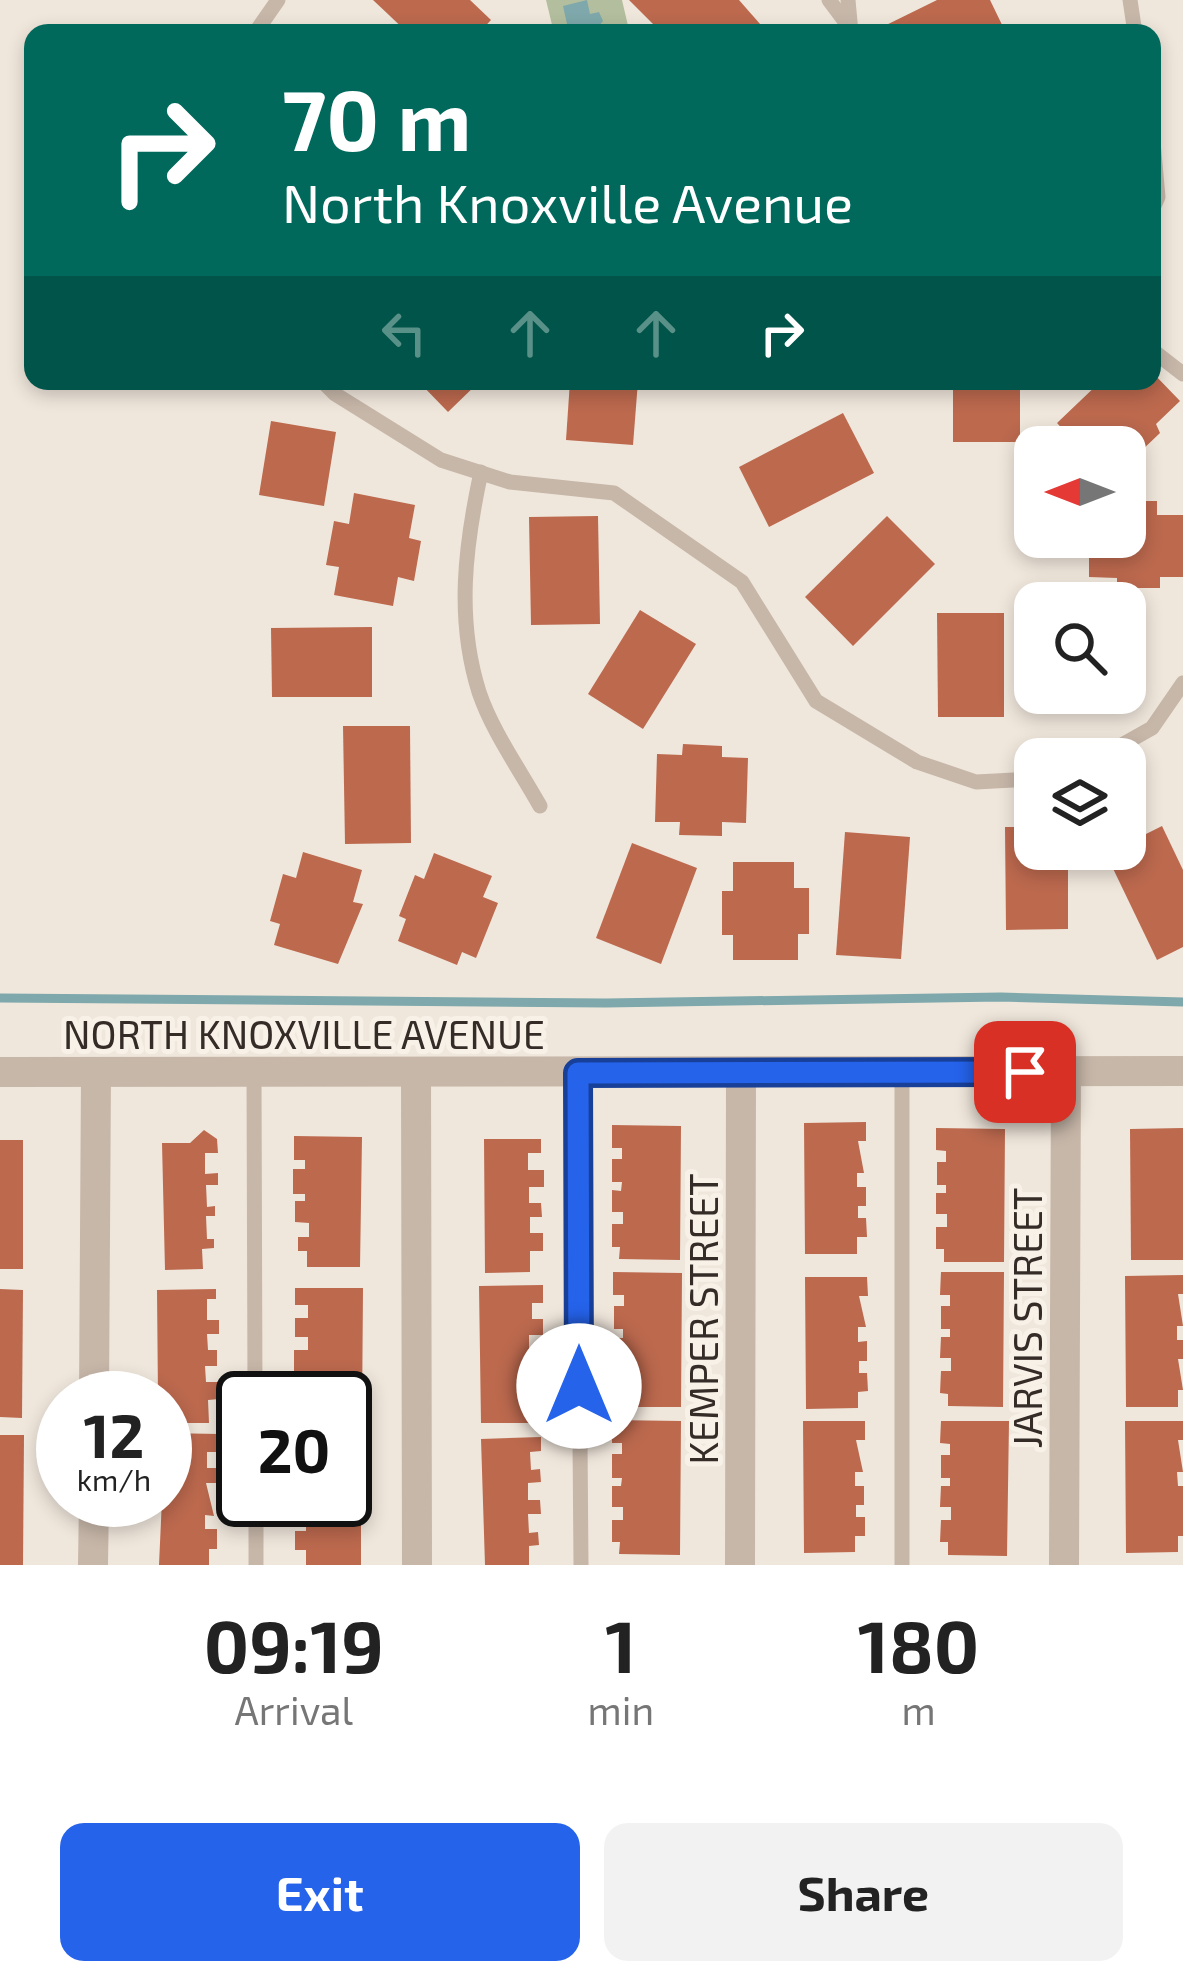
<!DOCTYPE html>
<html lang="en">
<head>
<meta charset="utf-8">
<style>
	:root { --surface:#fff; --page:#f2f2f2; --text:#222; --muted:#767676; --accent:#2563eb }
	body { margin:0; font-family:"Exo 2",sans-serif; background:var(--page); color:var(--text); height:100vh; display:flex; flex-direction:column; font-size:45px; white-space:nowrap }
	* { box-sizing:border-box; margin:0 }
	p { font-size:39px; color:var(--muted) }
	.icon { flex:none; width:66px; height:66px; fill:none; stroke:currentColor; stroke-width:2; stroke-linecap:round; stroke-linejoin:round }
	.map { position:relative; height:1565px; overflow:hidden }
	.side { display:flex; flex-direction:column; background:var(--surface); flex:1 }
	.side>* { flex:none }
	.banner { position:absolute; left:24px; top:24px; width:1137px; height:366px; border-radius:24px; box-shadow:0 6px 18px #0003; background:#00695c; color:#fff; overflow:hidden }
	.needle { width:78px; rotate:270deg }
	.buttons { position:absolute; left:1014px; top:426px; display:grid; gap:24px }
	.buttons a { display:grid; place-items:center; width:132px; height:132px; border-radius:24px; background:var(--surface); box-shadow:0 6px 18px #0003; font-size:60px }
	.speed { position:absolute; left:36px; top:1371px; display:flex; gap:24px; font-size:60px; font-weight:700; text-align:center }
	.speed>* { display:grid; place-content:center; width:156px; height:156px; border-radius:50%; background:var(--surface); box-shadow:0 6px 18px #0003; line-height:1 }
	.speed small { font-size:30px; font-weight:400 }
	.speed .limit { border:6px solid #111; border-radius:18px; background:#fff; color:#111 }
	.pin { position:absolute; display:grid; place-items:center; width:102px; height:102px; color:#fff; margin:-51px; border-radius:24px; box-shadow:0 6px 18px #0006 }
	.me { position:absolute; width:132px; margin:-66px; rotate:0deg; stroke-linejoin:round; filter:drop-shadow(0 0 9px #0008) }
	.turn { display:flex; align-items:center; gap:42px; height:252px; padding:0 60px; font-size:54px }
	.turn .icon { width:156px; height:156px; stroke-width:2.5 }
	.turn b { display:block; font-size:84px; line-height:102px }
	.lanes { display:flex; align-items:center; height:114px; padding:0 60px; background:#0003; justify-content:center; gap:60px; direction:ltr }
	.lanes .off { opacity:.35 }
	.eta { display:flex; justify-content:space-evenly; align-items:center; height:204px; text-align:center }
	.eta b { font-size:72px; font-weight:700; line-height:84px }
	.cta { display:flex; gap:24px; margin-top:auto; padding:24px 60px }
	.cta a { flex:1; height:138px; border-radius:24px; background:var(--accent); color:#fff; font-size:48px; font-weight:700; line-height:138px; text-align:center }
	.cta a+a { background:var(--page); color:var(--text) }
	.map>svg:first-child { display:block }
	.green { fill:#b3be9e }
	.water { fill:#7ea8ab }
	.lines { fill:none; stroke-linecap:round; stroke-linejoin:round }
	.stream { stroke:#7ea8ab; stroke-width:9 }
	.building { fill:#bc694e }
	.service { stroke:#c7b7a9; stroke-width:15 }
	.minor { stroke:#c7b7a9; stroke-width:30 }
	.route-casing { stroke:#184099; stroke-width:30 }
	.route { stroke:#2563eb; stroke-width:21 }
	.labels { text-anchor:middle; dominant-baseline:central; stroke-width:10; stroke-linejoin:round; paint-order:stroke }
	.street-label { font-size:39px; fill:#352c28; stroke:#f8f1e8 }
</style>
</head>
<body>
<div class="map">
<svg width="1183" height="1565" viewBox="0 0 1183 1565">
	<rect width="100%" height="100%" fill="#f0e7dc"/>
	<path class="green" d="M 546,0 L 622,0 L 629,30 L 554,33 Z"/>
	<path class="water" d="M 587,0 L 590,14 L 599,12 L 603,21 L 593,33 L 569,33 L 563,6 Z"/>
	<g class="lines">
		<path class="stream" d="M 0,998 L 606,1003 L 1001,997 L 1183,1002"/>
	</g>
	<g class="building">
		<path d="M 373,0 L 470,0 L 491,20 L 479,33 L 408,33 Z"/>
		<path d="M 629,0 L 739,0 L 768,33 L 662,33 Z"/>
		<path d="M 937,0 L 990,0 L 1006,33 L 870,33 Z"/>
		<path d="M 1152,372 L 1180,401 L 1156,424 L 1160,433 L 1139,453 L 1129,443 L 1079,447 L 1057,423 L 1101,381 L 1152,381 Z"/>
		<path d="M 418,381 L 480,381 L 448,412 Z"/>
		<path d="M 570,381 L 638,381 L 633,445 L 566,440 Z"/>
		<rect x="953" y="381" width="67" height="61"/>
		<path d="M 843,413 L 874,473 L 769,527 L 739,467 Z"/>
		<path d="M 271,421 L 336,432 L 324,506 L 259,495 Z"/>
		<path d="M 354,493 L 415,505 L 409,538 L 421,541 L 414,581 L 398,577 L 393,606 L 334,595 L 339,567 L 326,565 L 334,521 L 349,524 Z"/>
		<path d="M 1125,501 L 1157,501 L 1157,515 L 1183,515 L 1183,577 L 1160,577 L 1160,588 L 1117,588 L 1117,578 L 1089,577 L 1089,537 L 1125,537 Z"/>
		<path d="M 598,516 L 600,624 L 531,625 L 529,517 Z"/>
		<path d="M 887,516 L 935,564 L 853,646 L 805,597 Z"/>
		<path d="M 640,610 L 696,644 L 643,729 L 588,694 Z"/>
		<path d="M 937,613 L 1004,613 L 1004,717 L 938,717 Z"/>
		<path d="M 372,627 L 372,697 L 272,697 L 271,628 Z"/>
		<path d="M 1125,645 L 1138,662 L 1125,673 Z"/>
		<path d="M 1070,693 L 1099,693 L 1081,707 Z"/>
		<path d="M 343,726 L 410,726 L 411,843 L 345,844 Z"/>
		<path d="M 683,744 L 722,746 L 722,757 L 748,758 L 746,823 L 722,822 L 722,836 L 679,835 L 680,822 L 655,822 L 657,754 L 682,755 Z"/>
		<path d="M 1162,826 L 1183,870 L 1183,947 L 1157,960 L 1106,854 Z"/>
		<path d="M 1005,827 L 1035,827 L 1035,849 L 1068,849 L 1068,929 L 1006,930 Z"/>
		<path d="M 845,832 L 910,837 L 901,959 L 836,955 Z"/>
		<path d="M 632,843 L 697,868 L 661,964 L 596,938 Z"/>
		<path d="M 303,852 L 362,870 L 353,902 L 363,904 L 338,964 L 274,945 L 280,924 L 270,921 L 283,874 L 296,878 Z"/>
		<path d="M 434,853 L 492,876 L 483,897 L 498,903 L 476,958 L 462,952 L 457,965 L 398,941 L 406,919 L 399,916 L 415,875 L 424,879 Z"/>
		<path d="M 733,862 L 794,862 L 794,888 L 809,888 L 809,934 L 798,934 L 798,960 L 733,960 L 733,935 L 722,935 L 722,891 L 733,891 Z"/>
		<path d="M 866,1122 L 866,1141 L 858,1141 L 864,1173 L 857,1173 L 857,1187 L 866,1187 L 866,1206 L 858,1206 L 858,1218 L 866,1218 L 867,1237 L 857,1237 L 857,1254 L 805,1254 L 804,1123 Z"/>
		<path d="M 612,1125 L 681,1126 L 680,1260 L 619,1259 L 620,1247 L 612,1247 L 612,1224 L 623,1224 L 623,1212 L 612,1212 L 612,1190 L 621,1191 L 622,1182 L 612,1182 L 612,1159 L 622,1159 L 622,1148 L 612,1148 Z"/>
		<path d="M 936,1128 L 1005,1129 L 1004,1262 L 944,1262 L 944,1249 L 936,1249 L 936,1227 L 947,1227 L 947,1214 L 936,1214 L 936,1193 L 946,1193 L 946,1185 L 937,1185 L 937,1162 L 946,1162 L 946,1151 L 936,1150 Z"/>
		<path d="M 1183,1128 L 1183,1260 L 1131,1260 L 1130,1129 Z"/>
		<path d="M 204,1130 L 217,1139 L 218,1153 L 205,1153 L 205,1174 L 218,1173 L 218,1185 L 206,1185 L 207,1207 L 215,1206 L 215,1216 L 206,1216 L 207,1239 L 214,1239 L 214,1248 L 202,1249 L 203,1269 L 165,1270 L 162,1143 L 190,1143 Z"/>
		<path d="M 294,1136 L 362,1137 L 360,1267 L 307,1267 L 307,1251 L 298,1251 L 298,1237 L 309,1237 L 309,1223 L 295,1222 L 295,1201 L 305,1201 L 305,1194 L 293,1194 L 293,1169 L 305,1169 L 305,1160 L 294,1160 Z"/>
		<path d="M 484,1139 L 541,1139 L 541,1153 L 528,1153 L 528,1170 L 544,1170 L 544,1187 L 529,1187 L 529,1203 L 541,1203 L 542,1217 L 530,1217 L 530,1233 L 543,1233 L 543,1251 L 530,1251 L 530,1272 L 485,1273 Z"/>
		<rect x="0" y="1140" width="23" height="129"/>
		<path d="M 613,1272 L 682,1273 L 681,1407 L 621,1407 L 621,1394 L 613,1394 L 613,1372 L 625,1372 L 625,1359 L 613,1359 L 613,1338 L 623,1338 L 623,1329 L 614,1329 L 614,1306 L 624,1306 L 624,1295 L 613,1295 Z"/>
		<path d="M 941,1272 L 1004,1272 L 1003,1407 L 948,1406 L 948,1394 L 940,1393 L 941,1371 L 951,1371 L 951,1358 L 940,1358 L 941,1337 L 950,1337 L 950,1329 L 941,1329 L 941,1306 L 950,1306 L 950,1295 L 940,1295 Z"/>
		<path d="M 1183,1275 L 1183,1294 L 1178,1294 L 1183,1326 L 1177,1326 L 1177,1340 L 1183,1340 L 1183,1359 L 1178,1359 L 1183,1390 L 1178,1390 L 1178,1407 L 1126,1407 L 1125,1276 Z"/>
		<path d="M 805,1277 L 867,1277 L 868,1296 L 859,1296 L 866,1327 L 858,1327 L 858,1342 L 867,1341 L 867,1361 L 859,1361 L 859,1373 L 867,1373 L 868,1391 L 858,1392 L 858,1408 L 806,1409 Z"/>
		<path d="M 543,1285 L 543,1303 L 532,1303 L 532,1319 L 543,1319 L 543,1335 L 529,1335 L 529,1354 L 540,1354 L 540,1367 L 529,1367 L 530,1383 L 541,1383 L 542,1398 L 529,1399 L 529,1423 L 481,1423 L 479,1286 Z"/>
		<path d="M 295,1288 L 363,1288 L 362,1417 L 345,1417 L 345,1398 L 295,1398 L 295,1383 L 307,1383 L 307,1371 L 294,1371 L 294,1350 L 308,1350 L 308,1337 L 295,1337 L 295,1318 L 308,1318 L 308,1305 L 295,1305 Z"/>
		<path d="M 0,1289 L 23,1290 L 22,1418 L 0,1417 Z"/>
		<path d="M 216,1289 L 216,1299 L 207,1299 L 207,1320 L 219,1320 L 219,1334 L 207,1334 L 208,1350 L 217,1350 L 217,1366 L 205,1366 L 206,1382 L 219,1382 L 219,1399 L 208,1400 L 209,1423 L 165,1423 L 165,1398 L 158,1398 L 157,1290 Z"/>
		<path d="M 612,1420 L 681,1421 L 680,1555 L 619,1554 L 620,1542 L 612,1542 L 612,1520 L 623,1520 L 623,1507 L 612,1507 L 612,1486 L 621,1486 L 622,1478 L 612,1478 L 612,1454 L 622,1454 L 622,1443 L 612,1443 Z"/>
		<path d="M 803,1421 L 865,1421 L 865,1440 L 856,1440 L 863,1472 L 855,1472 L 855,1486 L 864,1486 L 864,1505 L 856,1505 L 856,1517 L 865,1517 L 865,1536 L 855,1536 L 855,1552 L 804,1553 Z"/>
		<path d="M 941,1421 L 1009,1421 L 1007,1556 L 948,1555 L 948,1542 L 940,1542 L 941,1520 L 951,1520 L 951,1507 L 940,1507 L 941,1486 L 950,1486 L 950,1478 L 941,1478 L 941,1455 L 950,1455 L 950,1444 L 940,1443 Z"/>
		<path d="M 1125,1421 L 1183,1421 L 1183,1440 L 1178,1440 L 1183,1472 L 1177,1472 L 1178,1486 L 1183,1486 L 1183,1536 L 1178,1536 L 1178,1552 L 1126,1553 Z"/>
		<path d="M 165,1433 L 219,1434 L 219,1452 L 207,1452 L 207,1468 L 216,1468 L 216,1483 L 206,1483 L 214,1516 L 205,1515 L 205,1529 L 217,1529 L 217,1549 L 209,1549 L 209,1565 L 159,1565 Z"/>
		<path d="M 345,1433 L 361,1433 L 361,1565 L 306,1565 L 306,1550 L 295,1550 L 295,1531 L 306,1531 L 306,1518 L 292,1518 L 293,1500 L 345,1500 Z"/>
		<path d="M 0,1435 L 24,1435 L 23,1565 L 0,1565 Z"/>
		<path d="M 541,1437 L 541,1451 L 530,1452 L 531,1470 L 540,1469 L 541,1482 L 528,1483 L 528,1500 L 540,1500 L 541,1514 L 528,1514 L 529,1533 L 538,1532 L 539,1545 L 529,1546 L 529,1565 L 485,1565 L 481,1439 Z"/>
	</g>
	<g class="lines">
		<g class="service">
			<path d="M 829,0 L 847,24"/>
			<path d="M 848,0 L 851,33"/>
			<path d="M 1130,0 L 1135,33"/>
			<path d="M 255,33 L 278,0"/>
			<path d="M 1152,131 L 1158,197 L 1152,210"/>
			<path d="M 1152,350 L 1183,374"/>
			<path d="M 322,381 L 335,394 L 441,460 L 510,482 L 614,493 L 742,582 L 816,701 L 917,762 L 976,782 L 1035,779"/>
			<path d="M 481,472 C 465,546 456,619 479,692 C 492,731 520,770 540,806"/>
			<path d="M 1097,759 L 1152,728 L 1183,683"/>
			<path d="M 254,1072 L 255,1398"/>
			<path d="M 577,1073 L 581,1565"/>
			<path d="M 902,1073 L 902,1565"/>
			<path d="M 256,1500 L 256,1565"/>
		</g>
		<g class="minor">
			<path d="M 0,1072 L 1183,1071"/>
			<path d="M 416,1072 L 417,1565"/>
			<path d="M 94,1398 L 96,1072"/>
			<path d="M 93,1565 L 94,1500"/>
			<path d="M 740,1565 L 741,1074"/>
			<path d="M 1064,1565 L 1066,1072"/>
		</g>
	</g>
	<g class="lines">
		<defs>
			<path id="route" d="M 579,1386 L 578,1073 L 1025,1072"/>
		</defs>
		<use href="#route" class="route-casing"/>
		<use href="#route" class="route"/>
	</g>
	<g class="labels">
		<g class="street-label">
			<text x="304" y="1033">NORTH KNOXVILLE AVENUE</text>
			<text transform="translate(1026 1318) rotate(-90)">JARVIS STREET</text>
			<text transform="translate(702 1319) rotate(-90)">KEMPER STREET</text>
		</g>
	</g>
</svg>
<div class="buttons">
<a><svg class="needle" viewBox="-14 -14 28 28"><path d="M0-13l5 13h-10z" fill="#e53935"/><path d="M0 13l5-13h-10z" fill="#767676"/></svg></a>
<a><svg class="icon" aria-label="search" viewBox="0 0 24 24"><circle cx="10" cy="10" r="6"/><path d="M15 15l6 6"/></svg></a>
<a><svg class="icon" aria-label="layers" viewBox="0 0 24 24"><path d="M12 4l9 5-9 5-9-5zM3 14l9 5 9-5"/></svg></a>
</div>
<div class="speed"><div>12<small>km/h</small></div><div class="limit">20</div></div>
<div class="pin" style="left:1025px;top:1072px;background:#d93025"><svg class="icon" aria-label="arrive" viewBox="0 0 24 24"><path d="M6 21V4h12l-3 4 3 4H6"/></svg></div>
<svg class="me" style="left:579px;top:1386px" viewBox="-20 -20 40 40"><circle r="19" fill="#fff"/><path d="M0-13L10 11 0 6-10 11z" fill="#2563eb"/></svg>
<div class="banner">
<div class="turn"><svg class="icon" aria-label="right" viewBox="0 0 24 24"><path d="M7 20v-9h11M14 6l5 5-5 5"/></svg><div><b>70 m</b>North Knoxville Avenue</div></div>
<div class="lanes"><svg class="icon off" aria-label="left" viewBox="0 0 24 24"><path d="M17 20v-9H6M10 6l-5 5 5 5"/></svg><svg class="icon off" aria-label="ahead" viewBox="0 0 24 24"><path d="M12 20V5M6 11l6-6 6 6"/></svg><svg class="icon off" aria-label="ahead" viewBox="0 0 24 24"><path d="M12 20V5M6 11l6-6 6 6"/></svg><svg class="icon" aria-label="right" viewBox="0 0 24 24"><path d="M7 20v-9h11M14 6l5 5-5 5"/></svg></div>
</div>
</div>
<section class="side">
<div class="eta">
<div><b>09:19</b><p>Arrival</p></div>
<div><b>1</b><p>min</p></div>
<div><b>180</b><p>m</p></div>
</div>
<div class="cta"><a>Exit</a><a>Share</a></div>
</section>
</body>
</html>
